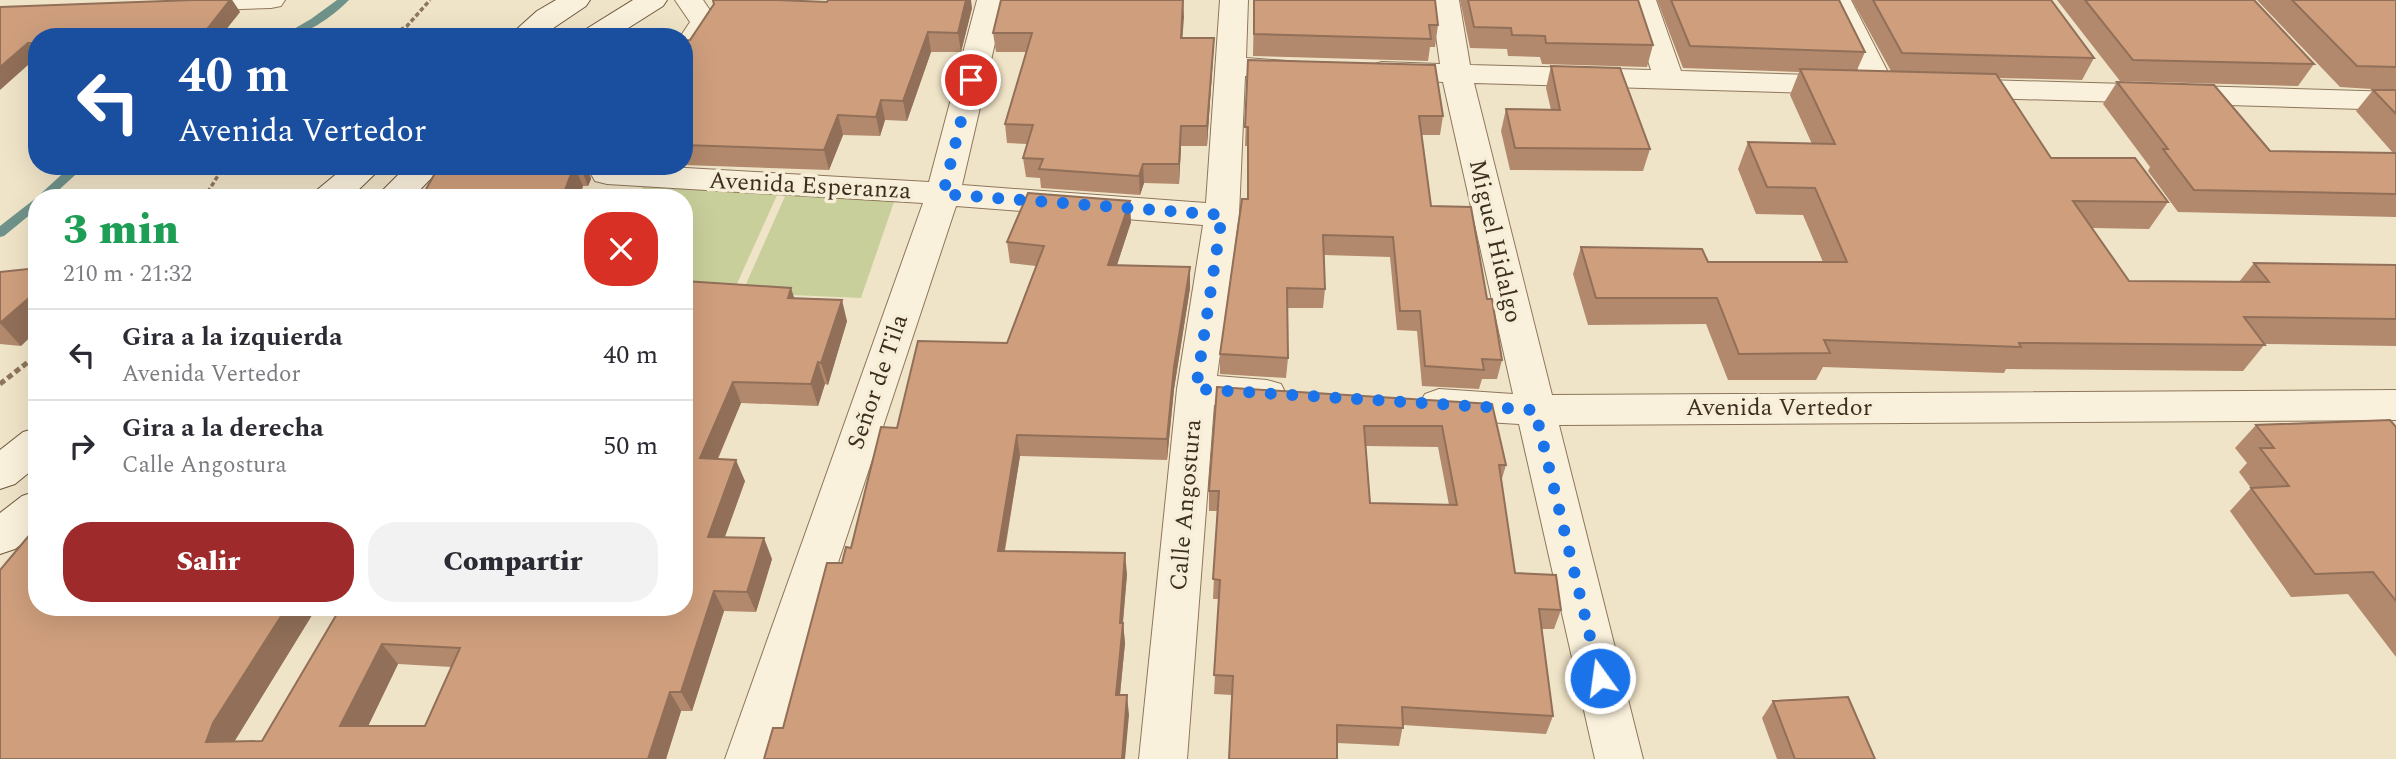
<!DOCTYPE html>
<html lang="es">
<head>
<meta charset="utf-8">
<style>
	:root { --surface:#fff; --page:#f2f2f3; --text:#2b2b33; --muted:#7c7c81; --line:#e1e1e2; --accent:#9e2a2b }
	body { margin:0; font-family:Spectral,serif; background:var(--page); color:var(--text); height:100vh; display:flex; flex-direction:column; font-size:26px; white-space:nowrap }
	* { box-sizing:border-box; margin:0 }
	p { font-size:23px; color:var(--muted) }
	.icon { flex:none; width:38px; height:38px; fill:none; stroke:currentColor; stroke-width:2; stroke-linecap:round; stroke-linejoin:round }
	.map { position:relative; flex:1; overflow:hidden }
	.side { position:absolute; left:28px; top:189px; width:665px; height:427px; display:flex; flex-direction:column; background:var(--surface); border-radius:28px; box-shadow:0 7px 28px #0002 }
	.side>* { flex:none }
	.guide { position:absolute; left:28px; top:28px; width:665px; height:147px; border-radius:28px; box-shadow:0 7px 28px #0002; background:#1a4fa0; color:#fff; overflow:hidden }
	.pin { position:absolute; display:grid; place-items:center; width:60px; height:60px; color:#fff; margin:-30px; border:4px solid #fff; border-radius:50%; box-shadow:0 2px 7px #0007 }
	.me { position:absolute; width:77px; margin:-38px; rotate:346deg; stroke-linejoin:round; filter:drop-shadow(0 0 5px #0008) }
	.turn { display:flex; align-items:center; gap:24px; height:147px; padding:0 35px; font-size:32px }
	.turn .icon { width:91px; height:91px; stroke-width:2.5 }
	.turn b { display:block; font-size:49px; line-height:60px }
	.round { display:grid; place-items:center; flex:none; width:74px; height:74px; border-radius:28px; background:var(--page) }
	.headline { display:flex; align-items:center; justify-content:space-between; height:119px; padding:0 35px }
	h1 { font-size:42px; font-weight:800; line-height:52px; color:#1e9e55 }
	.cta { display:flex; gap:14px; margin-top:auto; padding:14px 35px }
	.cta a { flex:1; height:80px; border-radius:28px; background:var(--accent); color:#fff; font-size:28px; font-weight:800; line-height:80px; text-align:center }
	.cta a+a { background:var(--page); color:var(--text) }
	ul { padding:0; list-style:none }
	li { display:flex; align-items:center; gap:21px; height:91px; padding:0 35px; border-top:2px solid var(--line) }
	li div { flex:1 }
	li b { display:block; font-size:26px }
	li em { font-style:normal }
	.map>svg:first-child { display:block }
	.green { fill:#c9cf9b }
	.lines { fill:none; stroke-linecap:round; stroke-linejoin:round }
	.stream { fill:#6f938a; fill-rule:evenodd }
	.street-casing { stroke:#8d765c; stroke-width:2 }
	.secondary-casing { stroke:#6f573f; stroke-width:2 }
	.path-far1 { stroke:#8d765c; stroke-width:3.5; stroke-dasharray:4.5 2.5; stroke-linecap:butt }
	.path { stroke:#8d765c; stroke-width:5; stroke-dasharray:6 3.5; stroke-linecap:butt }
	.street { fill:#faf1dc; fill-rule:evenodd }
	.secondary { fill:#faf1dc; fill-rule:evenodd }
	.wall { fill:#b2896c; fill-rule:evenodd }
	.shaded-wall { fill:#916f58 }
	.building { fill:#cf9f7d; stroke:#916f58; stroke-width:2; fill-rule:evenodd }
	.route { stroke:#1a73e8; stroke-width:12; stroke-dasharray:0 21.6 }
	.labels { text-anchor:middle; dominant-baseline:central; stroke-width:7; stroke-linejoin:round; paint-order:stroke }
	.street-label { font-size:24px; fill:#3d2e20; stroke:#f7eed8 }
</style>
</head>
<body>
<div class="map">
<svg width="2396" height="759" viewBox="0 0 2396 759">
	<rect width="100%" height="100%" fill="#f0e4c8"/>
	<g class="green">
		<path d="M 643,187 L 778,193 L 731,297 L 684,295 L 684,198 L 637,198 Z"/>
		<path d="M 786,194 L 895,199 L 861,298 L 742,293 Z"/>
	</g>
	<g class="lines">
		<g class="stream">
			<path d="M 337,0 L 349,0 C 332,17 305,37 280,37 L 311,19 Z"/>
			<path d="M 71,166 L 85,166 L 50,198 L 37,198 L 37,209 L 4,236 L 0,237 L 0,226 L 36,198 Z"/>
		</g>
		<defs>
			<g id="street">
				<path d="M 170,0 L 285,0 L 281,6 L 271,8 L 182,11 L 172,9 L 168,3 Z"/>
				<path d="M 675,0 L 703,0 L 718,22 L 694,58 L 684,61 L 684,37 L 680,37 L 690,22 Z"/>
				<path d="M 977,0 L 1005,0 L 962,185 L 1206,203 L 1220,0 L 1248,0 L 1246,58 L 1312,63 L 1316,69 L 1312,75 L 1301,78 L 1245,76 L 1239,215 L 1217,376 L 1267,380 L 1281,384 L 1286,394 L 1281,404 L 1267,408 L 1214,405 L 1187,759 L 1139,759 L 1177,389 L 1203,225 L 956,206 L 773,759 L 725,759 L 923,203 L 607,184 L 595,181 L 591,174 L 597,166 L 651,166 L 929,182 Z"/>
				<path d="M 1431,0 L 1459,0 L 1470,65 L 1651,70 L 1628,0 L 1656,0 L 1681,71 L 1847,76 L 1858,79 L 1862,85 L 1858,91 L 1847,94 L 1474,83 L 1552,395 L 2396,390 L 2396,420 L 1559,425 L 1643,759 L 1595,759 L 1519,424 L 1439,419 L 1425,414 L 1419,404 L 1425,394 L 1439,389 L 1513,394 L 1443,82 L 1371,77 L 1367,71 L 1371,65 L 1382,62 L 1440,64 Z"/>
				<path d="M 1823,0 L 1851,0 L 1895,86 L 1891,92 L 1880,95 L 1869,92 Z"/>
				<path d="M 1953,79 L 2396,92 L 2396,110 L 1953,97 L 1942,94 L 1938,88 L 1942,82 Z"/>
			</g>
			<g id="secondary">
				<path d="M 556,0 L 590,0 L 586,6 L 540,37 L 508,37 L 537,11 Z"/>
				<path d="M 633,0 L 667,0 L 663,6 L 614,37 L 579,37 L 583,31 Z"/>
				<path d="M 346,166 L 383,166 L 350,198 L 312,198 L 317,190 Z"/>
				<path d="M 407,166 L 443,166 L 412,198 L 375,198 Z"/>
				<path d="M 37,428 L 37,466 L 15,484 L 0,489 L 0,450 L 23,432 Z"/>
				<path d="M 37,491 L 37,532 L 15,549 L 0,554 L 0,513 L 22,496 Z"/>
			</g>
		</defs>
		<use href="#street" class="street-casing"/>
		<use href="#secondary" class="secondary-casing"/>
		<g class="path-far1">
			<path d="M 388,37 L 407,26 L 430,0"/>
			<path d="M 204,198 L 224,166"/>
		</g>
		<path class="path" d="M 0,384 L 37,355"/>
		<use href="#street" class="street"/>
		<use href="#secondary" class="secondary"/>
	</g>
	<g class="wall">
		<path d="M 193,0 L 232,0 L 240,12 L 220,37 L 37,37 L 37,57 L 0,7 Z"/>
		<path d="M 712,0 L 972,8 L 961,52 L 931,52 L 907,121 L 885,120 L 880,136 L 843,135 L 829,170 L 684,165 L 684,41 L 690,40 L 714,5 Z"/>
		<path d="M 1183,0 L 1182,38 L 1214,38 L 1213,57 L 1207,146 L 1181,146 L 1179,184 L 1144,183 L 1140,195 L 1041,188 L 1040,178 L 1026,177 L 1023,158 L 1027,144 L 1007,143 L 1005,124 L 1027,52 L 996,52 L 993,33 Z"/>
		<path d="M 1254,0 L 1435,0 L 1438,25 L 1435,47 L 1430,47 L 1428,61 L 1253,56 Z"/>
		<path d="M 1460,0 L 1638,0 L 1653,45 L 1647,67 L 1542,64 L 1540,57 L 1508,56 L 1507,49 L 1470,48 Z"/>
		<path d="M 1657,0 L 1839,0 L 1865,52 L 1857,70 L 1891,71 L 1852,0 L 2051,0 L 2094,58 L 2082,80 L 1998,78 L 2051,158 L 2168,202 L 2149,229 L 2092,228 L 2129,281 L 2239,282 L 2254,263 L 2396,265 L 2396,346 L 2265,344 L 2243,371 L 2006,369 L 2004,373 L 1823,367 L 1816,380 L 1728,380 L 1706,324 L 1588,325 L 1573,274 L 1581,247 L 1708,262 L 1823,262 L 1803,215 L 1756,214 L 1738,169 L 1748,142 L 1812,144 L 1790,95 L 1799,72 L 1683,68 Z"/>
		<path d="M 2057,0 L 2254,0 L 2314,64 L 2298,86 L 2120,81 Z"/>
		<path d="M 2257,0 L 2396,0 L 2396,217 L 2178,212 L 2148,171 L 2150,167 L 2103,104 L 2117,82 L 2270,151 L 2393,153 L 2356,111 L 2373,90 L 2387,90 L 2340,87 Z"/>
		<path d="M 1248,60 L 1443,116 L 1440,135 L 1422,135 L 1431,206 L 1487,299 L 1502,360 L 1497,379 L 1482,379 L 1479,389 L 1422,386 L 1417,331 L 1397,330 L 1390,257 L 1324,255 L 1325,289 L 1323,308 L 1287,308 L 1288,358 L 1286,378 L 1220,374 L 1220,354 L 1247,199 L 1248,146 L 1245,146 Z"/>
		<path d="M 1551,66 L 1650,149 L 1643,171 L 1510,170 L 1501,131 L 1506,109 L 1551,110 L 1546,88 Z"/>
		<path d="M 441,166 L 594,166 L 589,172 L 591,179 L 588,186 L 583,186 L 579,198 L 421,198 Z"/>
		<path d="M 1131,222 L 1117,265 L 1190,288 L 1174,389 L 1167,460 L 1020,456 L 1005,551 L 1127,574 L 1123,623 L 1125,643 L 1120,695 L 1129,715 L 783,728 L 842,563 L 851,548 L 897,428 L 1007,343 L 1036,266 L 1010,263 L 1007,242 Z"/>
		<path d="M 0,272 L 21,346 L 0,344 Z"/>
		<path d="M 684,281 L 795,298 L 847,321 L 828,385 L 825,384 L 818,406 L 741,403 L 718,459 L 745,481 L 725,537 L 772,559 L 756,612 L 724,611 L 692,711 L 681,711 L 666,759 L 0,759 L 37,607 L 215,614 L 219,607 L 317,607 L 234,742 L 262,741 L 341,607 L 684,607 ZM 398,664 L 452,667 L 425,726 L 368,726 Z"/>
		<path d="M 1217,387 L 1492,404 L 1506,465 L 1501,482 L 1515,573 L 1561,610 L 1554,629 L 1542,629 L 1553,716 L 1546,734 L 1403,725 L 1399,746 L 1337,743 L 1232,695 L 1214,694 L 1219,599 L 1213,599 L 1217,511 L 1209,511 L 1209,491 ZM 1366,446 L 1438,447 L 1449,505 L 1370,503 Z"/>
		<path d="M 2256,425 L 2396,427 L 2396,657 L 2348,594 L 2291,597 L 2230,511 L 2251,488 L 2239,472 L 2247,463 L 2235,448 Z"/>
		<path d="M 1773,701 L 1875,759 L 1777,759 L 1762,718 Z"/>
	</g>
	<g class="shaded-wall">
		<path d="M 230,0 L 232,0 L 240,12 L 220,37 L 206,37 L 204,33 Z"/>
		<path d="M 966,0 L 971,0 L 972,8 L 961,52 L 958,33 Z"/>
		<path d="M 1183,0 L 1184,17 L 1181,57 L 1181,38 Z"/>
		<path d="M 928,32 L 931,52 L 907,121 L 903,101 Z"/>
		<path d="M 1214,38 L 1213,57 L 1207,146 L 1207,126 Z"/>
		<path d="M 28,43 L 37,54 L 37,57 L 0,90 L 0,67 Z"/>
		<path d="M 881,100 L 885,120 L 880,136 L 876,117 Z"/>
		<path d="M 838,115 L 843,135 L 829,170 L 824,150 Z"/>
		<path d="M 1181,126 L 1181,146 L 1179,184 L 1179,164 Z"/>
		<path d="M 1143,164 L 1144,183 L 1140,195 L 1139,176 Z"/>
		<path d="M 574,166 L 583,186 L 579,198 L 562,198 Z"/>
		<path d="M 580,166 L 594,166 L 589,172 L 591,179 L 588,186 Z"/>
		<path d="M 1130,201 L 1131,222 L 1110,286 L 1108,265 Z"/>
		<path d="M 1190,267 L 1190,288 L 1174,389 L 1167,460 L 1167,439 L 1174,367 Z"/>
		<path d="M 791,288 L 798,309 L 788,298 Z"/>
		<path d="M 37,291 L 37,331 L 21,346 L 0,323 Z"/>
		<path d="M 842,300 L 847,321 L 828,385 L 821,363 Z"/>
		<path d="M 818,362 L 825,384 L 818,406 L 811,384 Z"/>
		<path d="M 733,382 L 741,403 L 709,479 L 700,458 Z"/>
		<path d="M 1017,435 L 1020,456 L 1001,571 L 998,551 Z"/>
		<path d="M 736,460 L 745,481 L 717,558 L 708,537 Z"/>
		<path d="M 764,538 L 772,559 L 756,612 L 747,592 Z"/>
		<path d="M 1125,553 L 1127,574 L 1121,643 L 1120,623 Z"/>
		<path d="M 714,591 L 724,611 L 692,711 L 681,692 Z"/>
		<path d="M 287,607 L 317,607 L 234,742 L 206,742 L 213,723 Z"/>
		<path d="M 1123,623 L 1125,643 L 1118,714 L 1116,695 Z"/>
		<path d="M 382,644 L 398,664 L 359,745 L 340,726 Z"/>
		<path d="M 670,692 L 681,711 L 666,759 L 648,759 Z"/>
		<path d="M 1127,695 L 1129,715 L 1125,759 L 1122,759 Z"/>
	</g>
	<g class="building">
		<path d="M 193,0 L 230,0 L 204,33 L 136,34 L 133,37 L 37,37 L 37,43 L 28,43 L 0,67 L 0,7 Z"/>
		<path d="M 713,0 L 777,0 L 827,2 L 828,0 L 966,0 L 958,33 L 928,32 L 903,101 L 881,100 L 876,117 L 838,115 L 824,150 L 684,145 L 684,41 L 690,40 L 714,4 Z"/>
		<path d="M 1001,0 L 1183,0 L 1181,38 L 1214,38 L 1207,126 L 1181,126 L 1179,164 L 1143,164 L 1139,176 L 1039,169 L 1043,159 L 1023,158 L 1033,125 L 1005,124 L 1032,33 L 993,33 Z"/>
		<path d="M 1254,0 L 1435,0 L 1438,25 L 1429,25 L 1431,39 L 1254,34 Z"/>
		<path d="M 1468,0 L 1638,0 L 1653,45 L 1546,43 L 1545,36 L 1512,35 L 1511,28 L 1474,27 Z"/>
		<path d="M 1671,0 L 1839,0 L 1865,52 L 1690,46 Z"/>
		<path d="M 1873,0 L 2051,0 L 2094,58 L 1902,53 Z"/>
		<path d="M 2085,0 L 2254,0 L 2314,64 L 2133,60 Z"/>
		<path d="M 2292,0 L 2396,0 L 2396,67 L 2357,66 Z"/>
		<path d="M 1248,60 L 1435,65 L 1443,116 L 1419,116 L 1431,206 L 1471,207 L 1487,299 L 1492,299 L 1502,360 L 1482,359 L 1484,370 L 1425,366 L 1420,311 L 1400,311 L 1393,237 L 1323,235 L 1325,289 L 1287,288 L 1288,358 L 1220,354 L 1242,199 L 1248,199 L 1248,127 L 1245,127 Z"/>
		<path d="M 1551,66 L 1620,68 L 1650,149 L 1515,148 L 1506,109 L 1560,110 Z"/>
		<path d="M 1800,69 L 1996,74 L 2051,158 L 2135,158 L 2168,202 L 2073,201 L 2129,281 L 2269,282 L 2254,263 L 2396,265 L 2396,319 L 2244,317 L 2265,345 L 2019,343 L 2021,347 L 1824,340 L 1830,353 L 1739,354 L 1717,298 L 1596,298 L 1581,247 L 1702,249 L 1708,262 L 1847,262 L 1815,188 L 1767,187 L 1748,142 L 1835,144 Z"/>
		<path d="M 2117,82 L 2214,85 L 2270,151 L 2396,153 L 2396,194 L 2194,190 L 2163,149 L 2168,149 Z"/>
		<path d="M 2373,90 L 2396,90 L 2396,114 Z"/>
		<path d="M 441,166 L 574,166 L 562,198 L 421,198 L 434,175 Z"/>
		<path d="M 1028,193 L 1130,201 L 1108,265 L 1190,267 L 1174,367 L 1167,439 L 1017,435 L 998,551 L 1125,553 L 1120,623 L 1123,623 L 1116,695 L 1127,695 L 1122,759 L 764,759 L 773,728 L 783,728 L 827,563 L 842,563 L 846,547 L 851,548 L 881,427 L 897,428 L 918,341 L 1007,343 L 1044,246 L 1007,242 Z"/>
		<path d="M 37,268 L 37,291 L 0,323 L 0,272 Z"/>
		<path d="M 684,281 L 791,288 L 788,298 L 842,300 L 821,363 L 818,362 L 811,384 L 733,382 L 700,458 L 736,460 L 708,537 L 764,538 L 747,592 L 714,591 L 681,692 L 670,692 L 648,759 L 0,759 L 0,570 L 37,526 L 37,607 L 166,607 L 215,614 L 219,607 L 287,607 L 213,723 L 206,742 L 262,741 L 341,607 L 684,607 ZM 382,644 L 460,648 L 425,726 L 340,726 Z"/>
		<path d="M 1217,387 L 1492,404 L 1506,465 L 1499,465 L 1515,573 L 1556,575 L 1561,610 L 1539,609 L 1553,716 L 1402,707 L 1403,728 L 1337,725 L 1337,759 L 1229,759 L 1233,676 L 1214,675 L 1220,580 L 1213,579 L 1219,491 L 1209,491 ZM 1364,426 L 1442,426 L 1457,505 L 1370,503 Z"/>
		<path d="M 2390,420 L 2396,427 L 2396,601 L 2373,572 L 2315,574 L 2251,488 L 2289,486 L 2260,448 L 2274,448 L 2256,425 Z"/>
		<path d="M 1848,697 L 1875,759 L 1795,759 L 1773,701 Z"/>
	</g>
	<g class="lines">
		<path class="route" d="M 971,80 L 943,194 L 1222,215 L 1196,389 L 1535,410 L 1600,678"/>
	</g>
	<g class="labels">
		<g class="street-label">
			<text transform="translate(810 186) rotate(3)">Avenida Esperanza</text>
			<text transform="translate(1495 241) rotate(77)">Miguel Hidalgo</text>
			<text transform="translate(878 382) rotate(-71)">Señor de Tila</text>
			<text x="1779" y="408">Avenida Vertedor</text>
			<text transform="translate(1186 505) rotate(-85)">Calle Angostura</text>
		</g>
	</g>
</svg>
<div class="pin" style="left:971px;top:80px;background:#d93025"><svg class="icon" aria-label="arrive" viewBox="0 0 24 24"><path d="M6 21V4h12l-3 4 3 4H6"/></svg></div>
<svg class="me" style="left:1600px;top:678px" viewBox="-20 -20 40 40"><circle r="17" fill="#1a73e8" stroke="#fff" stroke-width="3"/><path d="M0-11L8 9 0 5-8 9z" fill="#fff"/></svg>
<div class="guide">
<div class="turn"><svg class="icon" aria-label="left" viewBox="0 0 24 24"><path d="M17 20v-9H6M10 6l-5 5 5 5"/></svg><div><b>40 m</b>Avenida Vertedor</div></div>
</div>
<section class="side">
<div class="headline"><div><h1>3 min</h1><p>210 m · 21:32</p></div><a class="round" style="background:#d93025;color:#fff"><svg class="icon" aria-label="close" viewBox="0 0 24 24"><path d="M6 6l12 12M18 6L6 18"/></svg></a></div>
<ul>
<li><svg class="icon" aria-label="left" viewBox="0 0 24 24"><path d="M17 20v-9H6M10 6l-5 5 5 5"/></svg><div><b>Gira a la izquierda</b><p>Avenida Vertedor</p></div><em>40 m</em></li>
<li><svg class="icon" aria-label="right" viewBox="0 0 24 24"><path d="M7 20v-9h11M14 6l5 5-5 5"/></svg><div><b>Gira a la derecha</b><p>Calle Angostura</p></div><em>50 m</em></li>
</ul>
<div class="cta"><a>Salir</a><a>Compartir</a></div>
</section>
</div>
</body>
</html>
